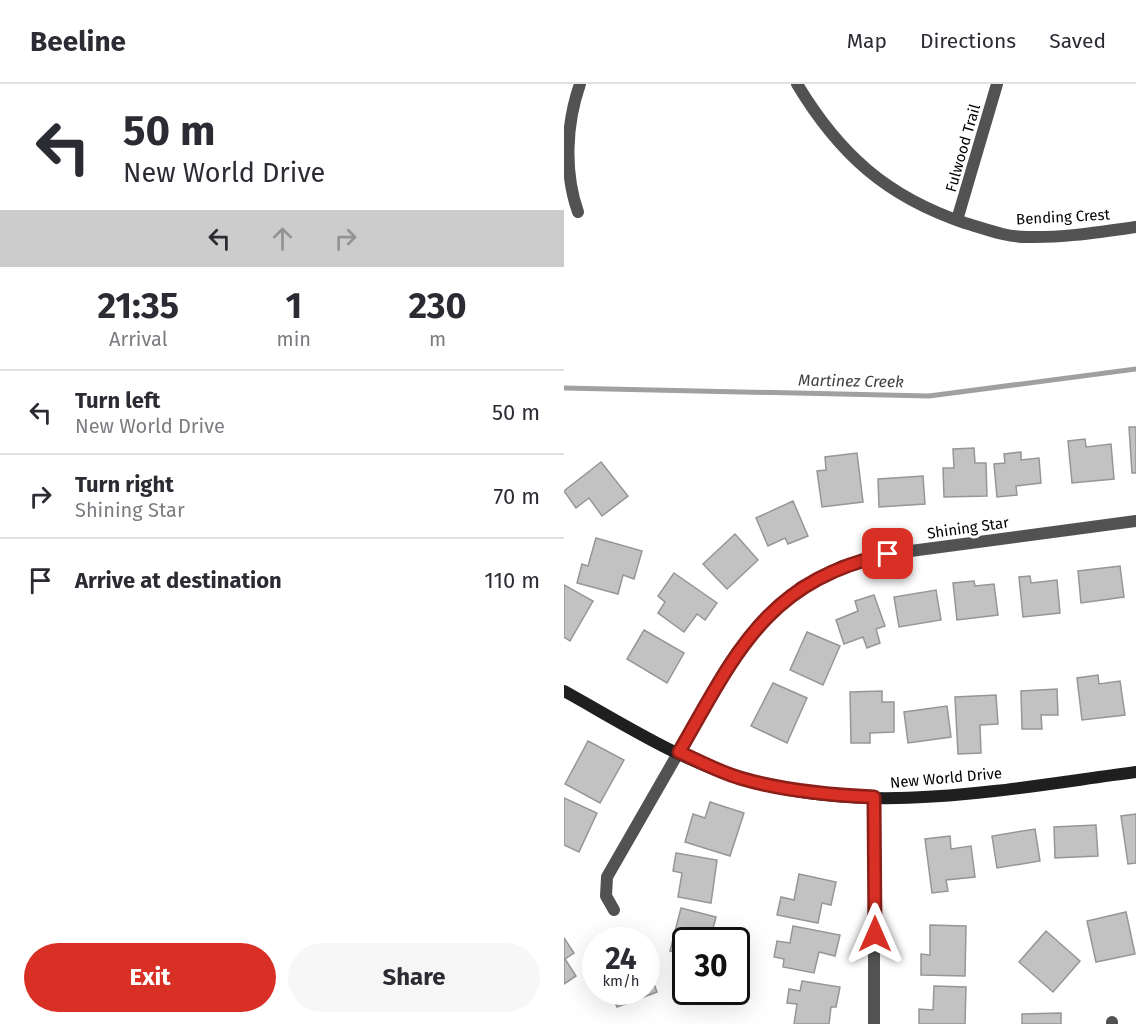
<!DOCTYPE html>
<html lang="en">
<head>
<meta charset="utf-8">
<style>
	:root { --surface:#fff; --page:#f7f7f7; --text:#2b2b33; --muted:#7c7c81; --line:#e1e1e2; --accent:#d93025 }
	body { margin:0; font-family:"Fira Sans",sans-serif; background:var(--page); color:var(--text); height:100vh; display:flex; flex-direction:column; font-size:22px; white-space:nowrap }
	* { box-sizing:border-box; margin:0 }
	p { font-size:20px; color:var(--muted) }
	.icon { flex:none; width:33px; height:33px; fill:none; stroke:currentColor; stroke-width:2; stroke-linecap:round; stroke-linejoin:round }
	.map { position:relative; flex:1; overflow:hidden }
	.details { display:flex; flex-direction:column; background:var(--surface); width:564px }
	.details>* { flex:none }
	.guide { background:#fff; color:var(--text); overflow:hidden }
	.speed { position:absolute; left:18px; top:843px; display:flex; gap:12px; font-size:30px; font-weight:700; text-align:center }
	.speed>* { display:grid; place-content:center; width:78px; height:78px; border-radius:50%; background:var(--surface); box-shadow:0 6px 24px #0002; line-height:1 }
	.speed small { font-size:15px; font-weight:400 }
	.speed .limit { border:3px solid #111; border-radius:9px; background:#fff; color:#111 }
	.pin { position:absolute; display:grid; place-items:center; width:51px; height:51px; color:#fff; margin:-26px; border-radius:12px; box-shadow:0 3px 9px #0006 }
	.me { position:absolute; width:66px; margin:-33px; rotate:0deg; stroke-linejoin:round; filter:drop-shadow(0 0 4px #0008) }
	.turn { display:flex; align-items:center; gap:21px; height:126px; padding:0 24px; font-size:27px }
	.turn .icon { width:78px; height:78px; stroke-width:2.5 }
	.turn b { display:block; font-size:42px; line-height:51px }
	.lanes { display:flex; align-items:center; height:57px; padding:0 24px; background:#0003; justify-content:center; gap:30px; direction:ltr }
	.lanes .off { opacity:.35 }
	.eta { display:flex; justify-content:space-evenly; align-items:center; height:102px; text-align:center }
	.eta b { font-size:36px; font-weight:700; line-height:42px }
	.primary-button { display:flex; gap:12px; margin-top:auto; padding:12px 24px }
	.primary-button a { flex:1; height:69px; border-radius:36px; background:var(--accent); color:#fff; font-size:24px; font-weight:700; line-height:69px; text-align:center }
	.primary-button a+a { background:var(--page); color:var(--text) }
	ul { padding:0; list-style:none }
	li { display:flex; align-items:center; gap:18px; height:84px; padding:0 24px; border-top:2px solid var(--line) }
	li div { flex:1 }
	li b { display:block; font-size:22px }
	li em { font-style:normal }
	header { display:flex; align-items:center; gap:36px; box-sizing:border-box; height:84px; padding:0 30px; background:var(--surface); border-bottom:2px solid var(--line) }
	header strong { font-size:28px }
	nav { display:flex; gap:33px; margin-inline-start:auto; font-size:21px }
	main { display:flex; flex:1; min-height:0 }
	.map>svg:first-child { display:block }
	.lines { fill:none; stroke-linecap:round; stroke-linejoin:round }
	.stream { stroke:#a0a0a0; stroke-width:5 }
	.building { fill:#c2c2c2; stroke:#969696; stroke-width:1.5 }
	.street { stroke:#525252; stroke-width:12 }
	.secondary { stroke:#1f1f1f; stroke-width:12 }
	.route-casing { stroke:#8d1f18; stroke-width:15 }
	.route { stroke:#d93025; stroke-width:10 }
	.labels { text-anchor:middle; dominant-baseline:central; stroke-width:6; stroke-linejoin:round; paint-order:stroke }
	.street-label { font-size:15px; fill:#000; stroke:#fff }
	.water-label { font-size:16px; font-style:italic; fill:#414141; stroke:#fff }
</style>
</head>
<body>
<header>
<strong>Beeline</strong>
<nav><a>Map</a><a>Directions</a><a>Saved</a></nav>
</header>
<main>
<section class="details">
<div class="guide">
<div class="turn"><svg class="icon" aria-label="left" viewBox="0 0 24 24"><path d="M17 20v-9H6M10 6l-5 5 5 5"/></svg><div><b>50 m</b>New World Drive</div></div>
<div class="lanes"><svg class="icon" aria-label="left" viewBox="0 0 24 24"><path d="M17 20v-9H6M10 6l-5 5 5 5"/></svg><svg class="icon off" aria-label="ahead" viewBox="0 0 24 24"><path d="M12 20V5M6 11l6-6 6 6"/></svg><svg class="icon off" aria-label="right" viewBox="0 0 24 24"><path d="M7 20v-9h11M14 6l5 5-5 5"/></svg></div>
</div>
<div class="eta">
<div><b>21:35</b><p>Arrival</p></div>
<div><b>1</b><p>min</p></div>
<div><b>230</b><p>m</p></div>
</div>
<ul>
<li><svg class="icon" aria-label="left" viewBox="0 0 24 24"><path d="M17 20v-9H6M10 6l-5 5 5 5"/></svg><div><b>Turn left</b><p>New World Drive</p></div><em>50 m</em></li>
<li><svg class="icon" aria-label="right" viewBox="0 0 24 24"><path d="M7 20v-9h11M14 6l5 5-5 5"/></svg><div><b>Turn right</b><p>Shining Star</p></div><em>70 m</em></li>
<li><svg class="icon" aria-label="arrive" viewBox="0 0 24 24"><path d="M6 21V4h12l-3 4 3 4H6"/></svg><div><b>Arrive at destination</b></div><em>110 m</em></li>
</ul>
<div class="primary-button"><a>Exit</a><a>Share</a></div>
</section>
<div class="map">
<svg width="572" height="940" viewBox="0 0 572 940">
	<rect width="100%" height="100%" fill="#fff"/>
	<g class="lines">
		<path class="stream" d="M 0,304 L 365,312 L 572,285"/>
	</g>
	<g class="building">
		<path d="M 565,343 L 572,343 L 572,389 L 568,389 Z"/>
		<path d="M 521,355 L 522,363 L 547,360 L 550,395 L 508,399 L 504,357 Z"/>
		<path d="M 410,364 L 411,379 L 422,379 L 423,412 L 380,413 L 379,384 L 390,384 L 389,365 Z"/>
		<path d="M 457,368 L 457,376 L 475,374 L 477,399 L 452,402 L 453,411 L 433,413 L 430,380 L 441,379 L 440,370 Z"/>
		<path d="M 293,369 L 299,418 L 258,423 L 253,387 L 262,386 L 261,373 Z"/>
		<path d="M 37,378 L 64,412 L 38,432 L 25,414 L 12,424 L 0,407 Z"/>
		<path d="M 359,392 L 361,420 L 315,423 L 314,395 Z"/>
		<path d="M 229,417 L 244,452 L 224,460 L 221,454 L 204,462 L 192,434 Z"/>
		<path d="M 171,450 L 194,476 L 163,505 L 139,480 Z"/>
		<path d="M 32,454 L 78,467 L 70,495 L 59,491 L 54,510 L 13,499 L 18,480 L 24,482 Z"/>
		<path d="M 556,482 L 560,513 L 517,519 L 514,487 Z"/>
		<path d="M 110,489 L 153,519 L 141,536 L 133,530 L 120,548 L 94,529 L 101,518 L 94,512 Z"/>
		<path d="M 466,492 L 467,499 L 493,496 L 496,529 L 459,533 L 455,493 Z"/>
		<path d="M 410,497 L 411,502 L 430,500 L 434,531 L 393,536 L 389,499 Z"/>
		<path d="M 0,501 L 29,517 L 6,557 L 0,553 Z"/>
		<path d="M 372,506 L 377,536 L 335,543 L 330,513 Z"/>
		<path d="M 310,511 L 321,542 L 312,545 L 316,559 L 303,564 L 299,553 L 280,560 L 272,536 L 294,527 L 291,517 Z"/>
		<path d="M 80,546 L 120,569 L 103,599 L 63,575 Z"/>
		<path d="M 243,548 L 276,562 L 259,601 L 226,586 Z"/>
		<path d="M 534,591 L 535,600 L 556,597 L 561,631 L 518,636 L 513,594 Z"/>
		<path d="M 209,599 L 243,614 L 223,659 L 187,642 Z"/>
		<path d="M 493,605 L 494,631 L 477,631 L 478,645 L 458,645 L 457,607 Z"/>
		<path d="M 318,607 L 318,618 L 330,618 L 330,648 L 306,649 L 306,659 L 287,659 L 286,608 Z"/>
		<path d="M 432,611 L 434,640 L 416,641 L 417,669 L 394,670 L 391,613 Z"/>
		<path d="M 383,622 L 387,653 L 344,659 L 340,628 Z"/>
		<path d="M 24,657 L 60,676 L 36,719 L 1,700 Z"/>
		<path d="M 0,714 L 33,729 L 15,768 L 0,761 Z"/>
		<path d="M 146,718 L 180,729 L 166,772 L 121,758 L 129,730 L 141,734 Z"/>
		<path d="M 572,730 L 572,779 L 564,780 L 557,732 Z"/>
		<path d="M 532,741 L 534,772 L 491,774 L 490,743 Z"/>
		<path d="M 471,745 L 476,777 L 433,784 L 428,752 Z"/>
		<path d="M 386,752 L 387,765 L 407,762 L 411,793 L 382,796 L 384,807 L 368,809 L 361,755 Z"/>
		<path d="M 112,769 L 153,776 L 147,819 L 114,813 L 118,789 L 109,787 Z"/>
		<path d="M 235,790 L 272,798 L 267,821 L 258,819 L 254,839 L 213,831 L 217,813 L 230,816 Z"/>
		<path d="M 117,824 L 152,833 L 146,856 L 122,856 L 122,871 L 106,867 Z"/>
		<path d="M 562,828 L 571,870 L 532,878 L 523,837 Z"/>
		<path d="M 366,841 L 402,842 L 401,892 L 357,891 L 357,870 L 366,871 Z"/>
		<path d="M 229,842 L 276,851 L 271,872 L 255,868 L 250,889 L 219,883 L 220,875 L 210,873 L 213,857 L 226,859 Z"/>
		<path d="M 482,847 L 516,877 L 489,908 L 455,878 Z"/>
		<path d="M 0,854 L 10,869 L 1,875 L 12,892 L 0,900 Z"/>
		<path d="M 82,879 L 93,908 L 53,923 L 47,908 L 82,908 Z"/>
		<path d="M 238,897 L 276,903 L 272,923 L 267,923 L 265,940 L 230,940 L 233,920 L 223,919 L 225,905 L 236,907 Z"/>
		<path d="M 370,902 L 402,903 L 401,940 L 355,940 L 355,925 L 369,926 Z"/>
		<path d="M 497,929 L 497,940 L 458,940 L 458,930 Z"/>
	</g>
	<g class="lines">
		<g class="street">
			<path d="M 233,0 C 275,70 323,113 401,139 C 422,145 441,153 463,153 C 499,154 536,148 572,143"/>
			<path d="M 14,128 C 0,88 2,40 16,0"/>
			<path d="M 393,136 L 433,0"/>
			<path d="M 310,713 L 310,940"/>
			<path d="M 50,826 L 42,812 L 43,793 L 167,577 L 198,537 L 237,503 L 278,482 L 324,470 L 572,437"/>
			<path d="M 548,938 L 548,940"/>
		</g>
		<path class="secondary" d="M 0,607 C 56,638 113,675 175,694 C 304,734 441,705 572,688"/>
	</g>
	<g class="lines">
		<defs>
			<path id="route" d="M 311,850 L 310,713 C 265,711 219,707 176,694 C 155,688 135,677 115,668 C 172,569 202,497 324,470"/>
		</defs>
		<use href="#route" class="route-casing"/>
		<use href="#route" class="route"/>
	</g>
	<g class="labels">
		<g class="street-label">
			<text transform="translate(399 64) rotate(-74)">Fulwood Trail</text>
			<text transform="translate(499 133) rotate(-3)">Bending Crest</text>
			<text transform="translate(404 444) rotate(-8)">Shining Star</text>
			<text transform="translate(382 694) rotate(-5)">New World Drive</text>
		</g>
		<g class="water-label">
			<text transform="translate(287 297) rotate(1)">Martinez Creek</text>
		</g>
	</g>
</svg>
<div class="speed"><div>24<small>km/h</small></div><div class="limit">30</div></div>
<div class="pin" style="left:324px;top:470px;background:#d93025"><svg class="icon" aria-label="arrive" viewBox="0 0 24 24"><path d="M6 21V4h12l-3 4 3 4H6"/></svg></div>
<svg class="me" style="left:311px;top:850px" viewBox="-20 -20 40 40"><path d="M0-17L14 15 0 8-14 15z" fill="#d93025" stroke="#fff" stroke-width="4"/></svg>
</div>
</main>
</body>
</html>
